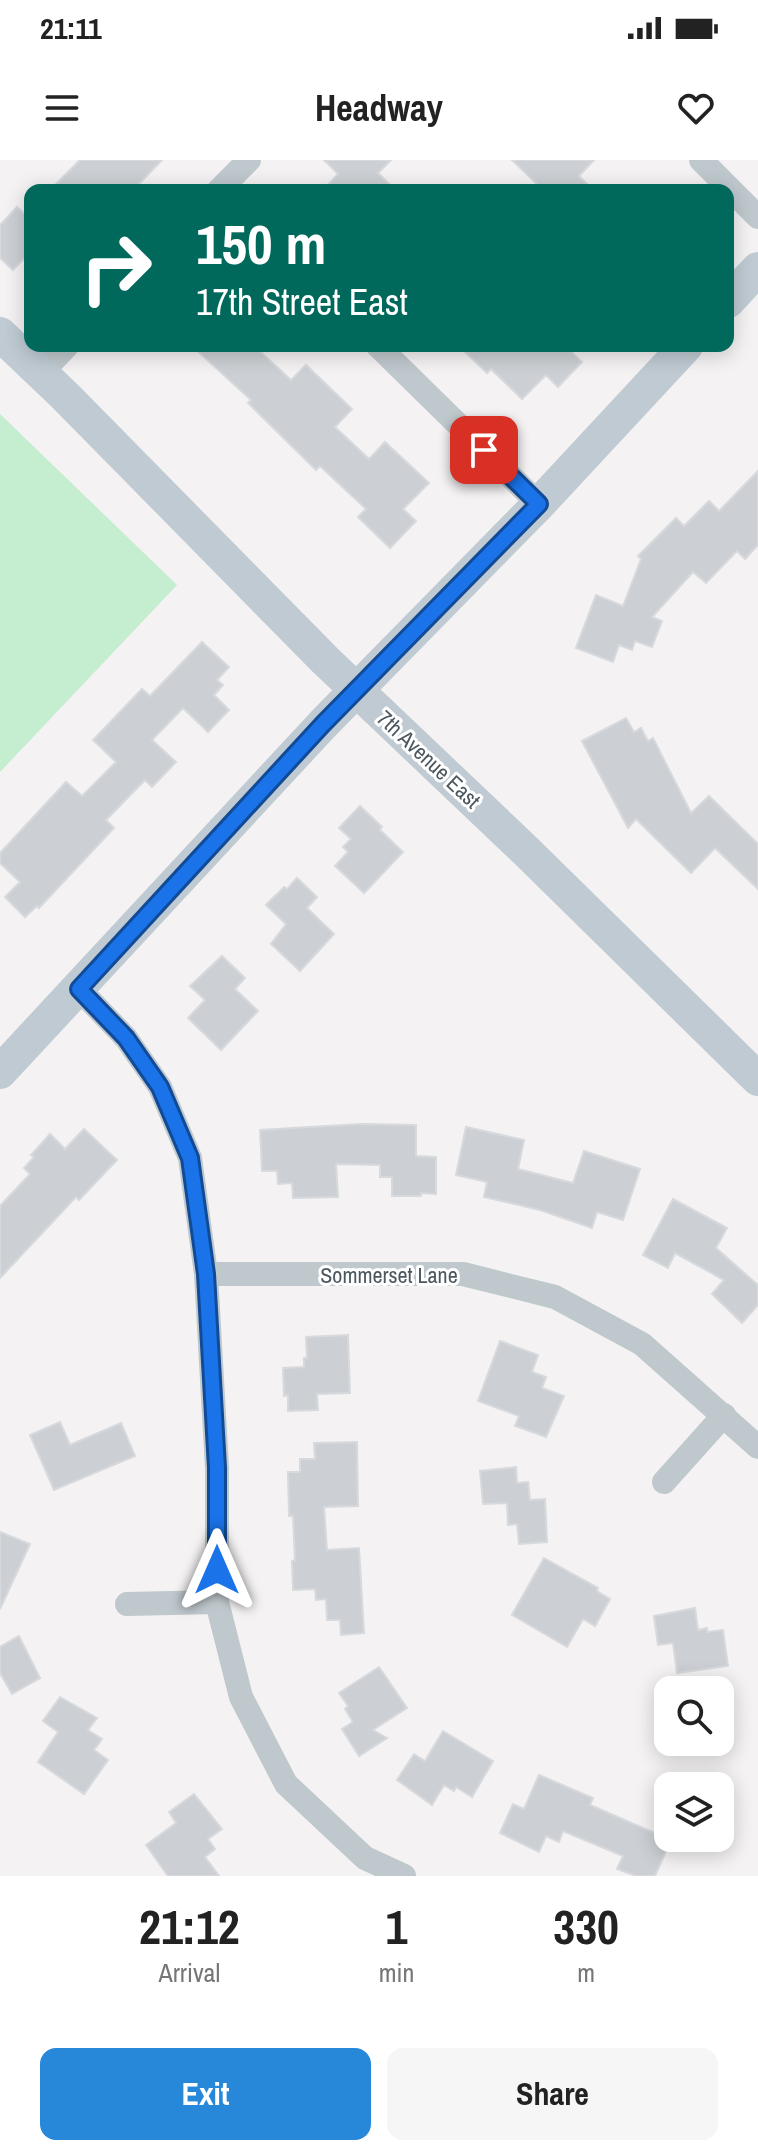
<!DOCTYPE html>
<html lang="en">
<head>
<meta charset="utf-8">
<style>
	:root { --surface:#fff; --page:#f6f6f6; --text:#222; --muted:#767676; --accent:#2788da }
	body { margin:0; font-family:"Archivo Narrow",sans-serif; background:var(--page); color:var(--text); height:100vh; display:flex; flex-direction:column; font-size:30px; white-space:nowrap }
	* { box-sizing:border-box; margin:0 }
	p { font-size:26px; color:var(--muted) }
	.icon { flex:none; width:44px; height:44px; fill:none; stroke:currentColor; stroke-width:2; stroke-linecap:round; stroke-linejoin:round }
	.map { position:relative; height:1716px; overflow:hidden }
	.panel { display:flex; flex-direction:column; background:var(--surface); flex:1 }
	.panel>* { flex:none }
	.banner { position:absolute; left:24px; top:24px; width:710px; height:168px; border-radius:16px; box-shadow:0 4px 20px #0003; background:#00695c; color:#fff; overflow:hidden }
	.controls { position:absolute; left:654px; top:1516px; display:grid; gap:16px }
	.controls a { display:grid; place-items:center; width:80px; height:80px; border-radius:16px; background:var(--surface); box-shadow:0 4px 20px #0003; font-size:40px }
	.pin { position:absolute; display:grid; place-items:center; width:68px; height:68px; color:#fff; margin:-34px; border-radius:16px; box-shadow:0 4px 12px #0006 }
	.me { position:absolute; width:88px; margin:-44px; rotate:0deg; stroke-linejoin:round; filter:drop-shadow(0 0 6px #0008) }
	.turn { display:flex; align-items:center; gap:28px; height:168px; padding:0 40px; font-size:36px }
	.turn .icon { width:104px; height:104px; stroke-width:2.5 }
	.turn b { display:block; font-size:56px; line-height:68px }
	.eta { display:flex; justify-content:space-evenly; align-items:center; height:136px; text-align:center }
	.eta b { font-size:48px; font-weight:700; line-height:56px }
	.action { display:flex; gap:16px; margin-top:auto; padding:16px 40px }
	.action a { flex:1; height:92px; border-radius:16px; background:var(--accent); color:#fff; font-size:32px; font-weight:700; line-height:92px; text-align:center }
	.action a+a { background:var(--page); color:var(--text) }
	.status { display:flex; justify-content:space-between; align-items:center; height:56px; padding:0 40px; background:var(--surface); direction:ltr }
	.status svg { height:22px; fill:currentColor }
	header { display:flex; justify-content:space-between; align-items:center; height:104px; padding:0 40px; background:var(--surface); font-size:36px; font-weight:700 }
	.map>svg:first-child { display:block }
	.green { fill:#c5edd0 }
	.building { fill:#ccd0d4; stroke:#d7d9dd; stroke-width:2 }
	.lines { fill:none; stroke-linecap:round; stroke-linejoin:round }
	.street { stroke:#bfc8cd; stroke-width:24 }
	.secondary { stroke:#bfcad2; stroke-width:34 }
	.route-casing { stroke:#114b97; stroke-width:20 }
	.route { stroke:#1a73e8; stroke-width:14 }
	.labels { text-anchor:middle; dominant-baseline:central; stroke-width:6; stroke-linejoin:round; paint-order:stroke }
	.street-label { font-size:22px; fill:#4b575e; stroke:#fff }
</style>
</head>
<body>
<div class="status"><b>21:11</b><svg viewBox="0 0 49 12"><path d="M0 12V9h3v3zM5 12V6h3v6zM10 12V3h3v9zM15 12V0h3v12zM26 1h20v11H26zM47 4h2v5h-2z"/></svg></div>
<header><svg class="icon" aria-label="menu" viewBox="0 0 24 24"><path d="M4 6h16M4 12h16M4 18h16"/></svg>Headway<svg class="icon" aria-label="heart" viewBox="0 0 24 24"><path d="M12 20l-8-8c-3-5 5-10 8-4 3-6 11-1 8 4z"/></svg></header>
<div class="map">
<svg width="758" height="1716" viewBox="0 0 758 1716">
	<rect width="100%" height="100%" fill="#f4f2f2"/>
	<path class="green" d="M 0,254 L 177,425 L 0,612 Z"/>
	<g class="building">
		<path d="M 80,0 L 162,0 L 133,30 L 50,30 Z"/>
		<path d="M 324,0 L 391,0 L 378,13 L 395,30 L 323,30 L 338,14 Z"/>
		<path d="M 512,0 L 594,0 L 579,16 L 593,30 L 543,30 Z"/>
		<path d="M 17,47 L 30,59 L 30,92 L 13,110 L 0,98 L 0,65 Z"/>
		<path d="M 192,186 L 254,186 L 291,220 L 306,205 L 352,249 L 335,267 L 369,299 L 385,282 L 429,323 L 403,349 L 416,361 L 390,388 L 358,357 L 366,349 L 320,306 L 316,310 L 248,243 L 251,240 Z"/>
		<path d="M 459,186 L 565,186 L 582,202 L 558,227 L 546,215 L 522,239 L 491,209 L 487,213 Z"/>
		<path d="M 758,311 L 758,385 L 745,399 L 737,391 L 706,423 L 693,412 L 652,457 L 662,461 L 652,487 L 635,481 L 632,490 L 619,485 L 613,502 L 576,488 L 596,435 L 623,446 L 641,399 L 638,396 L 676,358 L 684,366 L 709,341 L 719,351 Z"/>
		<path d="M 202,482 L 229,507 L 217,520 L 223,525 L 214,535 L 229,550 L 208,572 L 183,548 L 152,580 L 176,602 L 152,627 L 145,620 L 106,660 L 114,668 L 39,748 L 37,746 L 25,757 L 5,737 L 20,722 L 0,703 L 0,693 L 66,622 L 82,636 L 116,602 L 93,580 L 142,529 L 150,536 Z"/>
		<path d="M 626,558 L 634,572 L 641,568 L 648,581 L 653,578 L 691,653 L 709,636 L 758,684 L 758,729 L 715,688 L 691,713 L 636,659 L 628,668 L 582,581 Z"/>
		<path d="M 360,646 L 382,667 L 380,670 L 403,692 L 364,733 L 335,706 L 348,692 L 343,687 L 351,679 L 339,668 Z"/>
		<path d="M 297,718 L 317,737 L 307,748 L 334,774 L 300,811 L 271,784 L 286,764 L 266,745 L 284,727 L 287,729 Z"/>
		<path d="M 222,796 L 245,818 L 235,829 L 258,851 L 221,890 L 188,858 L 205,840 L 190,826 Z"/>
		<path d="M 361,964 L 416,965 L 416,996 L 436,997 L 436,1034 L 421,1033 L 421,1036 L 392,1036 L 392,1017 L 380,1017 L 380,1005 L 336,1004 L 338,1037 L 293,1038 L 292,1023 L 278,1024 L 277,1011 L 262,1011 L 260,970 Z"/>
		<path d="M 466,967 L 524,980 L 518,1009 L 573,1023 L 584,991 L 640,1009 L 623,1060 L 597,1052 L 592,1068 L 540,1050 L 484,1037 L 487,1022 L 456,1015 Z"/>
		<path d="M 84,969 L 117,1000 L 79,1040 L 76,1037 L 0,1118 L 0,1046 L 30,1014 L 24,1008 L 34,997 L 31,995 L 50,974 L 65,989 Z"/>
		<path d="M 673,1039 L 727,1068 L 716,1088 L 758,1125 L 758,1145 L 742,1163 L 712,1134 L 724,1120 L 675,1093 L 668,1108 L 643,1095 Z"/>
		<path d="M 348,1175 L 350,1233 L 317,1234 L 318,1250 L 288,1251 L 288,1235 L 284,1236 L 283,1208 L 304,1207 L 304,1198 L 307,1198 L 306,1177 Z"/>
		<path d="M 500,1181 L 538,1195 L 532,1212 L 546,1217 L 542,1228 L 564,1236 L 546,1277 L 515,1266 L 519,1256 L 478,1241 Z"/>
		<path d="M 60,1262 L 70,1285 L 121,1263 L 135,1296 L 54,1330 L 30,1275 Z"/>
		<path d="M 357,1282 L 358,1346 L 324,1347 L 327,1390 L 359,1388 L 364,1473 L 341,1475 L 340,1460 L 327,1460 L 326,1439 L 316,1440 L 315,1429 L 293,1430 L 292,1401 L 295,1400 L 293,1356 L 289,1356 L 288,1312 L 300,1312 L 300,1299 L 315,1299 L 314,1283 Z"/>
		<path d="M 516,1307 L 517,1323 L 528,1322 L 530,1340 L 545,1339 L 547,1382 L 519,1384 L 517,1364 L 508,1365 L 507,1343 L 483,1344 L 480,1311 Z"/>
		<path d="M 0,1372 L 30,1384 L 0,1449 Z"/>
		<path d="M 544,1398 L 598,1428 L 597,1431 L 610,1439 L 595,1466 L 583,1459 L 567,1487 L 512,1455 Z"/>
		<path d="M 695,1448 L 698,1470 L 707,1468 L 707,1472 L 723,1470 L 728,1506 L 677,1513 L 673,1483 L 658,1485 L 654,1456 Z"/>
		<path d="M 19,1476 L 40,1518 L 12,1534 L 0,1513 L 0,1487 Z"/>
		<path d="M 379,1507 L 407,1548 L 373,1570 L 387,1578 L 359,1596 L 342,1569 L 353,1562 L 345,1549 L 348,1546 L 339,1533 Z"/>
		<path d="M 60,1537 L 97,1558 L 88,1570 L 102,1579 L 94,1590 L 108,1600 L 84,1634 L 38,1602 L 58,1572 L 43,1561 Z"/>
		<path d="M 443,1571 L 493,1601 L 472,1637 L 456,1627 L 454,1631 L 444,1625 L 432,1645 L 397,1620 L 414,1594 L 425,1601 Z"/>
		<path d="M 539,1615 L 593,1638 L 590,1645 L 671,1680 L 655,1716 L 636,1716 L 617,1709 L 623,1696 L 563,1671 L 559,1682 L 546,1676 L 539,1692 L 500,1673 L 513,1644 L 524,1649 Z"/>
		<path d="M 194,1634 L 222,1669 L 208,1679 L 215,1689 L 205,1697 L 219,1716 L 168,1716 L 146,1685 L 176,1663 L 169,1652 Z"/>
	</g>
	<g class="lines">
		<g class="street">
			<path d="M 701,0 L 758,57"/>
			<path d="M 219,30 L 249,0"/>
			<path d="M 378,186 L 539,344"/>
			<path d="M 41,213 L 67,186"/>
			<path d="M 79,829 L 126,878 L 160,927 L 190,998 L 206,1114 L 217,1308 L 217,1442 L 241,1537 L 286,1624 L 365,1698 L 404,1716"/>
			<path d="M 206,1114 L 463,1114 L 555,1137 L 642,1184 L 758,1287"/>
			<path d="M 664,1322 L 724,1255"/>
			<path d="M 127,1444 L 217,1442"/>
		</g>
		<g class="secondary">
			<path d="M 728,141 L 758,109"/>
			<path d="M 0,174 L 65,236 L 325,500 L 526,691 L 758,919"/>
			<path d="M 0,912 L 323,564 L 539,344 L 686,186"/>
		</g>
	</g>
	<g class="lines">
		<defs>
			<path id="route" d="M 217,1410 L 217,1308 L 206,1114 L 190,998 L 160,927 L 126,878 L 79,829 L 323,564 L 539,344 L 484,290"/>
		</defs>
		<use href="#route" class="route-casing"/>
		<use href="#route" class="route"/>
	</g>
	<g class="labels">
		<g class="street-label">
			<text transform="translate(429 599) rotate(43)">7th Avenue East</text>
			<text x="389" y="1115">Sommerset Lane</text>
		</g>
	</g>
</svg>
<div class="controls">
<a><svg class="icon" aria-label="search" viewBox="0 0 24 24"><circle cx="10" cy="10" r="6"/><path d="M15 15l6 6"/></svg></a>
<a><svg class="icon" aria-label="layers" viewBox="0 0 24 24"><path d="M12 4l9 5-9 5-9-5zM3 14l9 5 9-5"/></svg></a>
</div>
<div class="pin" style="left:484px;top:290px;background:#d93025"><svg class="icon" aria-label="arrive" viewBox="0 0 24 24"><path d="M6 21V4h12l-3 4 3 4H6"/></svg></div>
<svg class="me" style="left:217px;top:1410px" viewBox="-20 -20 40 40"><path d="M0-17L14 15 0 8-14 15z" fill="#1a73e8" stroke="#fff" stroke-width="4"/></svg>
<div class="banner">
<div class="turn"><svg class="icon" aria-label="right" viewBox="0 0 24 24"><path d="M7 20v-9h11M14 6l5 5-5 5"/></svg><div><b>150 m</b>17th Street East</div></div>
</div>
</div>
<section class="panel">
<div class="eta">
<div><b>21:12</b><p>Arrival</p></div>
<div><b>1</b><p>min</p></div>
<div><b>330</b><p>m</p></div>
</div>
<div class="action"><a>Exit</a><a>Share</a></div>
</section>
</body>
</html>
